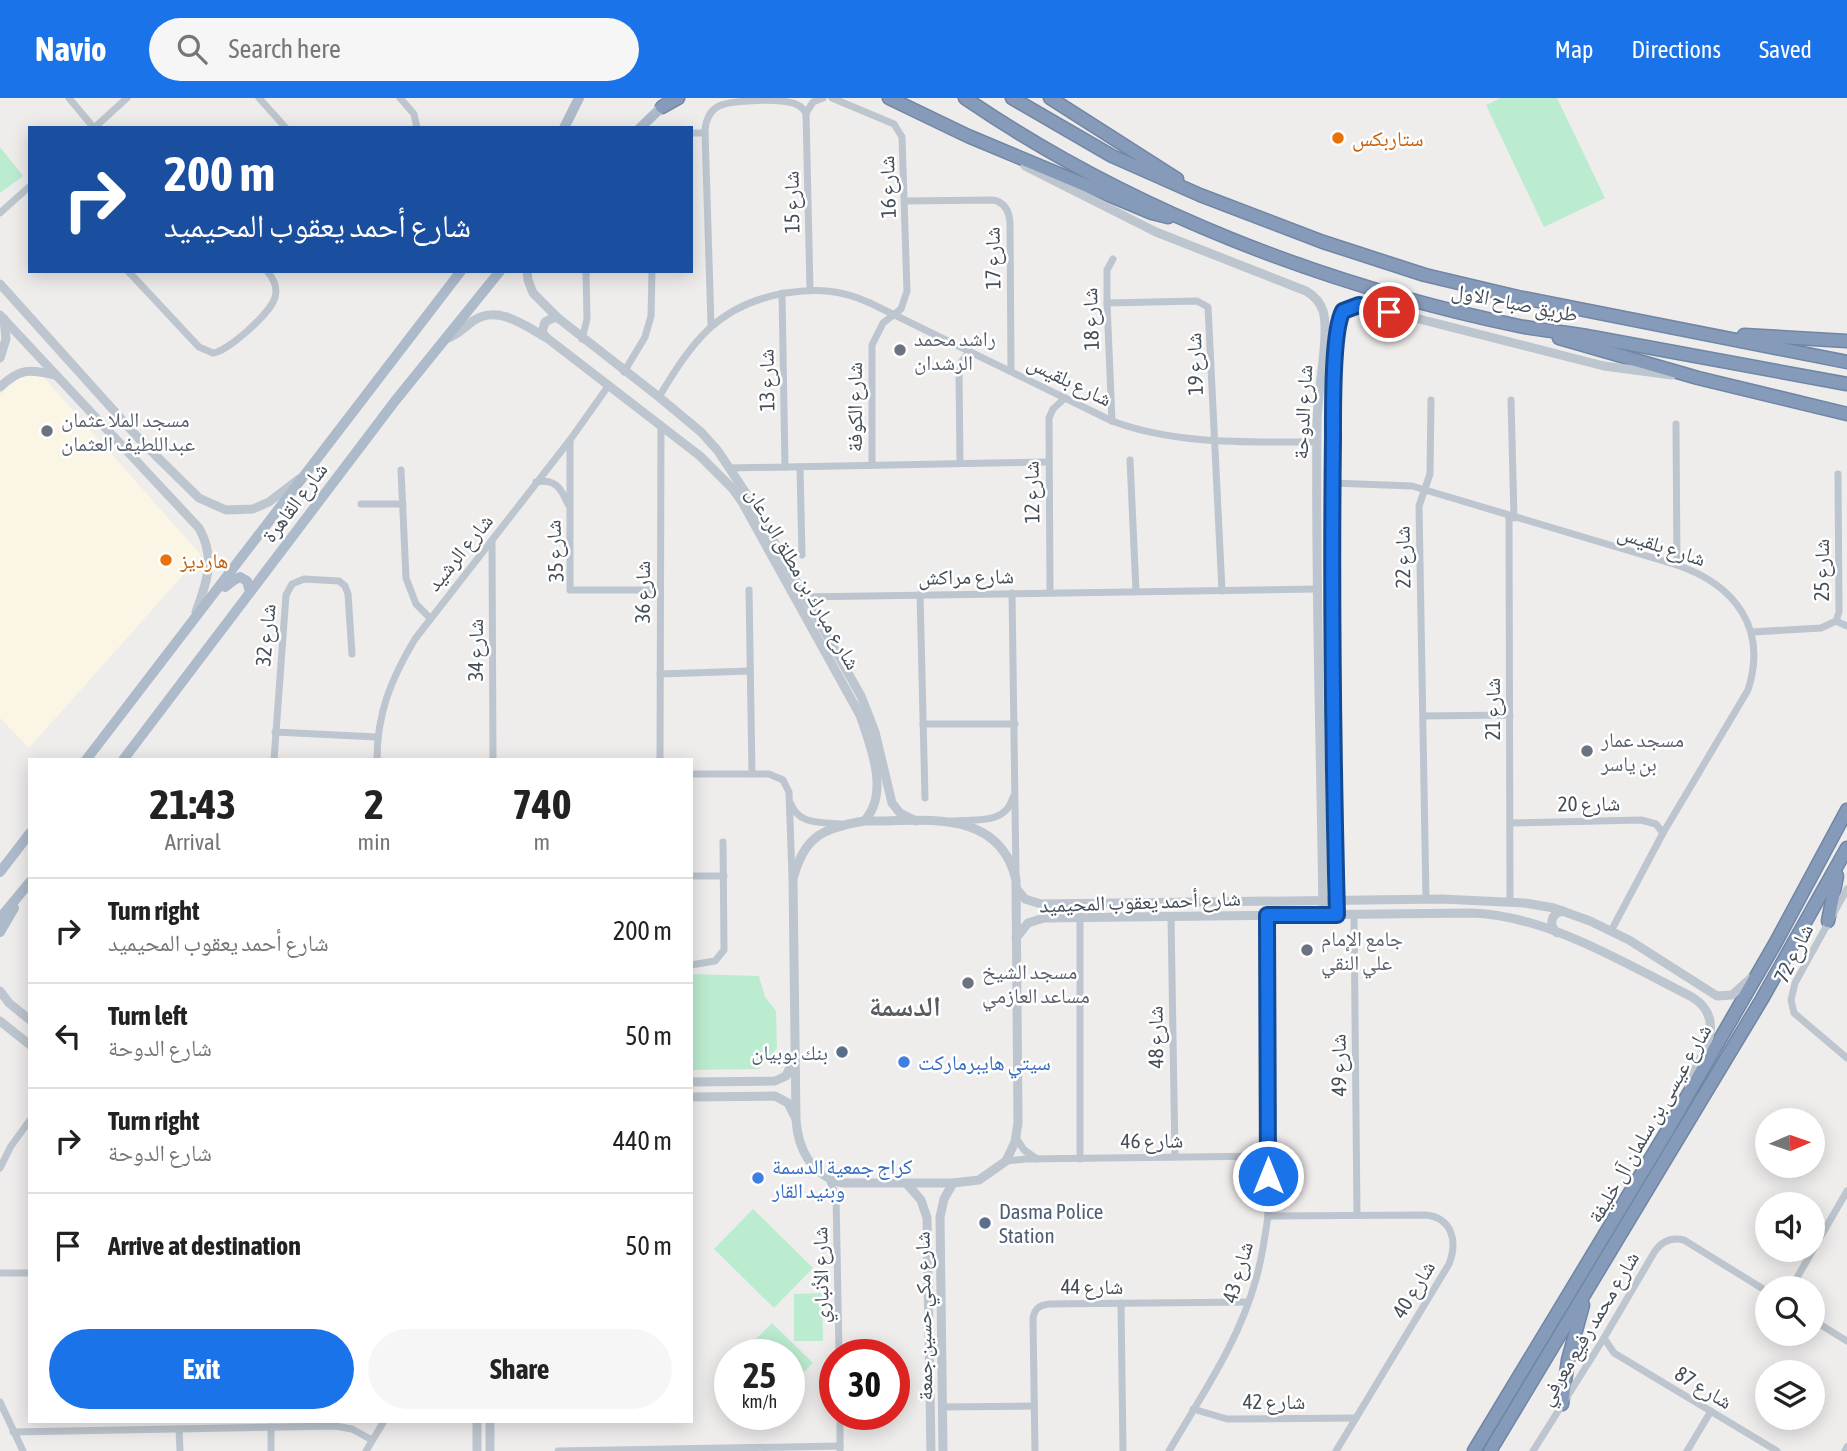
<!DOCTYPE html>
<html lang="en">
<head>
<meta charset="utf-8">
<style>
	:root { --surface:#fff; --page:#f6f6f6; --text:#222; --muted:#767676; --line:#e0e0e0; --accent:#1a73e8 }
	body { margin:0; font-family:"Asap Condensed","Noto Naskh Arabic",sans-serif; background:var(--page); color:var(--text); height:100vh; display:flex; flex-direction:column; font-size:26px; white-space:nowrap }
	* { box-sizing:border-box; margin:0 }
	p { font-size:23px; color:var(--muted) }
	.icon { flex:none; width:38px; height:38px; fill:none; stroke:currentColor; stroke-width:2; stroke-linecap:round; stroke-linejoin:round }
	.map { position:relative; flex:1; overflow:hidden }
	.drawer { position:absolute; left:28px; top:660px; width:665px; height:665px; display:flex; flex-direction:column; background:var(--surface); border-radius:0px; box-shadow:0 4px 18px #0003 }
	.drawer>* { flex:none }
	.top-card { position:absolute; left:28px; top:28px; width:665px; height:147px; border-radius:0px; box-shadow:0 4px 18px #0003; background:#1a4fa0; color:#fff; overflow:hidden }
	.needle { width:46px; rotate:88deg }
	.buttons { position:absolute; left:1755px; top:1010px; display:grid; gap:14px }
	.buttons a { display:grid; place-items:center; width:70px; height:70px; border-radius:50%; background:var(--surface); box-shadow:0 4px 18px #0003; font-size:35px }
	.speed { position:absolute; left:714px; top:1241px; display:flex; gap:14px; font-size:35px; font-weight:700; text-align:center }
	.speed>* { display:grid; place-content:center; width:91px; height:91px; border-radius:50%; background:var(--surface); box-shadow:0 4px 18px #0003; line-height:1 }
	.speed small { font-size:18px; font-weight:400 }
	.speed .limit { border:10px solid #d22; background:#fff; color:#111 }
	.pin { position:absolute; display:grid; place-items:center; width:60px; height:60px; color:#fff; margin:-30px; border:4px solid #fff; border-radius:50%; box-shadow:0 2px 7px #0007 }
	.me { position:absolute; width:77px; margin:-38px; rotate:0deg; stroke-linejoin:round; filter:drop-shadow(0 0 5px #0008) }
	.turn { display:flex; align-items:center; gap:24px; height:147px; padding:0 21px; font-size:32px }
	.turn .icon { width:91px; height:91px; stroke-width:2.5 }
	.turn b { display:block; font-size:49px; line-height:60px }
	.eta { display:flex; justify-content:space-evenly; align-items:center; height:119px; text-align:center }
	.eta b { font-size:42px; font-weight:700; line-height:49px }
	.cta { display:flex; gap:14px; margin-top:auto; padding:14px 21px }
	.cta a { flex:1; height:80px; border-radius:42px; background:var(--accent); color:#fff; font-size:28px; font-weight:700; line-height:80px; text-align:center }
	.cta a+a { background:var(--page); color:var(--text) }
	ul { padding:0; list-style:none }
	li { display:flex; align-items:center; gap:21px; height:105px; padding:0 21px; border-top:2px solid var(--line) }
	li div { flex:1 }
	li b { display:block; font-size:26px }
	li em { font-style:normal }
	header { display:flex; align-items:center; gap:42px; box-sizing:border-box; height:98px; padding:0 35px; background:var(--accent); color:#fff }
	header strong { font-size:33px }
	nav { display:flex; gap:38px; margin-inline-start:auto; font-size:24px }
	.search { width:490px; height:63px; background:var(--page); display:flex; align-items:center; gap:18px; box-sizing:border-box; padding:0 24px; border-radius:38px; color:var(--muted); font-size:26px }
	.map>svg:first-child { display:block }
	.commercial { fill:#faf5e4 }
	.green { fill:#bbecd0 }
	.lines { fill:none; stroke-linecap:round; stroke-linejoin:round }
	.motorway-casing { stroke:#7086a5; stroke-width:15 }
	.minor { stroke:#bdc5ce; stroke-width:7 }
	.tertiary { stroke:#bdc5ce; stroke-width:9 }
	.primary { stroke:#acbaca; stroke-width:10 }
	.motorway { stroke:#859bb9; stroke-width:12 }
	.route-casing { stroke:#114b97; stroke-width:18 }
	.route { stroke:#1a73e8; stroke-width:12 }
	.food-dot { fill:#e8710a; stroke:#fff; stroke-width:2.5 }
	.worship-dot { fill:#6b7280; stroke:#fff; stroke-width:2.5 }
	.service-dot { fill:#5c6f8a; stroke:#fff; stroke-width:2.5 }
	.shop-dot { fill:#3f7fe0; stroke:#fff; stroke-width:2.5 }
	.labels { text-anchor:middle; dominant-baseline:central; stroke-width:5; stroke-linejoin:round; paint-order:stroke }
	.food-label { font-size:21px; fill:#c56008; stroke:#fff; text-anchor:start }
	.street-label { font-size:21px; fill:#454e58; stroke:#fff }
	.worship-label { font-size:21px; fill:#5b616d; stroke:#fff; text-anchor:start }
	.service-label { font-size:21px; fill:#4e5e75; stroke:#fff; text-anchor:end }
	.shop-label { font-size:21px; fill:#366cbe; stroke:#fff; text-anchor:start }
	.district-label { font-size:28px; font-weight:bold; fill:#595c60; stroke:#fff }
</style>
</head>
<body>
<header>
<strong>Navio</strong>
<div class="search"><svg class="icon" aria-label="search" viewBox="0 0 24 24"><circle cx="10" cy="10" r="6"/><path d="M15 15l6 6"/></svg>Search here</div>
<nav><a>Map</a><a>Directions</a><a>Saved</a></nav>
</header>
<div class="map">
<svg width="1847" height="1353" viewBox="0 0 1847 1353">
	<rect width="100%" height="100%" fill="#efecec"/>
	<path class="commercial" d="M 40,275 L 201,457 L 29,650 L 0,620 L 0,296 L 22,277 Z"/>
	<g class="green">
		<path d="M 1501,0 L 1557,0 L 1605,100 L 1544,129 L 1486,7 Z"/>
		<path d="M 0,49 L 23,78 L 0,95 Z"/>
		<path d="M 691,876 L 759,878 L 765,899 L 776,913 L 777,950 L 759,971 L 691,972 Z"/>
		<path d="M 753,1111 L 813,1170 L 774,1210 L 714,1151 Z"/>
		<path d="M 822,1195 L 823,1243 L 794,1243 L 794,1196 Z"/>
		<path d="M 772,1225 L 813,1265 L 789,1289 L 789,1256 L 741,1256 Z"/>
	</g>
	<g class="lines">
		<defs>
			<g id="motorway">
				<path d="M 889,0 L 968,38 L 1152,115 L 1168,119"/>
				<path d="M 965,0 C 1130,113 1324,187 1519,228 C 1543,233 1568,234 1592,239 C 1677,254 1762,270 1847,286"/>
				<path d="M 1012,0 L 1112,58 L 1200,97 L 1323,144 L 1425,177 L 1518,199 L 1847,264"/>
				<path d="M 1050,0 L 1177,81"/>
				<path d="M 662,9 L 678,0"/>
				<path d="M 1744,237 L 1847,243"/>
				<path d="M 1559,240 L 1698,280 L 1847,316"/>
				<path d="M 1828,823 L 1837,778"/>
				<path d="M 1562,1306 L 1568,1262 L 1583,1207"/>
				<path d="M 1474,1353 L 1666,1035 L 1776,844 L 1847,712"/>
				<path d="M 1490,1353 L 1762,901 L 1847,750"/>
			</g>
		</defs>
		<use href="#motorway" class="motorway-casing"/>
		<g class="minor">
			<path d="M 69,0 L 94,30"/>
			<path d="M 259,0 L 286,30"/>
			<path d="M 400,0 L 414,16 L 417,30"/>
			<path d="M 832,0 L 894,26 L 902,39 L 907,193 L 901,211 L 883,225 L 872,247 L 872,367"/>
			<path d="M 806,15 L 810,192"/>
			<path d="M 806,15 L 813,4 L 823,0"/>
			<path d="M 94,30 L 127,0"/>
			<path d="M 691,35 L 705,35"/>
			<path d="M 905,103 L 993,102 C 1005,104 1009,113 1010,124 L 1011,273"/>
			<path d="M 0,115 L 30,88"/>
			<path d="M 128,173 L 199,249 L 213,255 C 227,254 272,214 275,199 C 278,189 274,181 267,173"/>
			<path d="M 782,195 L 785,369"/>
			<path d="M 1107,205 L 1197,203 L 1208,209 L 1222,493"/>
			<path d="M 711,228 L 705,32 C 706,22 709,14 717,9 C 728,2 775,1 788,4 C 796,5 802,8 806,15"/>
			<path d="M 582,241 L 587,221 L 586,173"/>
			<path d="M 624,274 L 645,239 L 651,218 L 652,173"/>
			<path d="M 659,299 C 692,244 718,206 786,195 C 817,190 842,192 870,205 L 1112,323 C 1176,347 1249,344 1316,344"/>
			<path d="M 1511,302 L 1514,420"/>
			<path d="M 1112,323 L 1107,205 L 1107,172 L 1113,161"/>
			<path d="M 1676,326 L 1677,467"/>
			<path d="M 570,342 L 570,492 L 660,492"/>
			<path d="M 1130,362 L 1136,493"/>
			<path d="M 960,365 L 959,275 L 962,263 L 970,253"/>
			<path d="M 800,369 L 802,457"/>
			<path d="M 729,370 L 1048,364"/>
			<path d="M 401,372 L 406,480 L 416,506 L 430,520"/>
			<path d="M 536,384 C 555,380 561,390 568,406"/>
			<path d="M 1332,385 L 1412,388 L 1677,467 C 1735,487 1768,530 1748,592 L 1663,735 L 1611,833"/>
			<path d="M 361,406 L 403,406"/>
			<path d="M 1509,418 L 1510,803"/>
			<path d="M 492,443 L 493,662"/>
			<path d="M 749,492 L 752,676"/>
			<path d="M 1050,494 L 1049,320 L 1053,311 L 1065,300"/>
			<path d="M 1012,495 L 1016,778"/>
			<path d="M 920,496 L 925,700"/>
			<path d="M 800,499 L 1317,491"/>
			<path d="M 1836,523 L 1847,528"/>
			<path d="M 1752,534 L 1821,530 L 1836,523 L 1839,514 L 1838,376"/>
			<path d="M 660,576 L 750,573"/>
			<path d="M 1423,618 L 1510,617"/>
			<path d="M 923,626 L 1015,626"/>
			<path d="M 275,634 L 377,639"/>
			<path d="M 274,662 L 286,497 L 292,486 L 304,481 L 339,483 L 345,488 L 348,496 L 352,556"/>
			<path d="M 377,662 C 377,615 391,581 415,541 L 570,342 L 609,287"/>
			<path d="M 660,662 L 661,327"/>
			<path d="M 691,676 L 769,676 L 783,682 L 789,694 L 792,779"/>
			<path d="M 791,706 C 799,727 820,724 840,726"/>
			<path d="M 952,723 C 976,721 1006,727 1013,699"/>
			<path d="M 1510,725 L 1641,722 L 1656,726 L 1663,735"/>
			<path d="M 691,778 L 724,778"/>
			<path d="M 1847,791 L 1795,885 L 1791,902 L 1794,915 L 1847,960"/>
			<path d="M 1426,801 L 1419,408 L 1430,376 L 1431,302"/>
			<path d="M 1354,817 L 1357,1117"/>
			<path d="M 1080,819 L 1080,1061"/>
			<path d="M 1171,819 L 1175,1059"/>
			<path d="M 691,867 L 715,863 L 724,852 L 723,744"/>
			<path d="M 1016,1040 L 1024,1052 L 1037,1061"/>
			<path d="M 1006,1063 L 1026,1061 L 1268,1058"/>
			<path d="M 0,1070 L 11,1048 L 30,1022"/>
			<path d="M 829,1081 L 836,1097 L 839,1256"/>
			<path d="M 1268,1118 L 1426,1117 C 1452,1120 1458,1143 1449,1166 L 1336,1353"/>
			<path d="M 0,1175 L 30,1175"/>
			<path d="M 1791,1190 L 1847,1093"/>
			<path d="M 1121,1205 L 1123,1353"/>
			<path d="M 1813,1222 L 1847,1243"/>
			<path d="M 1604,1240 L 1614,1255 L 1777,1353"/>
			<path d="M 0,1304 L 23,1353"/>
			<path d="M 942,1309 L 1034,1308"/>
			<path d="M 1193,1311 L 1227,1321 L 1356,1320"/>
			<path d="M 840,1316 L 840,1352"/>
			<path d="M 271,1329 L 271,1353"/>
			<path d="M 179,1331 L 180,1353"/>
			<path d="M 13,1334 L 335,1328 L 352,1331 L 372,1342"/>
			<path d="M 366,1353 L 384,1323"/>
			<path d="M 558,1353 L 840,1348"/>
			<path d="M 1035,1353 L 1033,1221 C 1034,1211 1039,1207 1049,1206 L 1248,1204"/>
			<path d="M 1169,1353 C 1201,1298 1239,1244 1256,1181 C 1262,1161 1265,1139 1268,1118 L 1267,817"/>
			<path d="M 1533,1353 L 1604,1240 L 1655,1153 C 1662,1143 1672,1139 1684,1142 L 1768,1194"/>
			<path d="M 1687,1353 L 1711,1313"/>
			<path d="M 1845,1353 L 1847,1349"/>
		</g>
		<g class="tertiary">
			<path d="M 1025,68 L 1156,134 L 1306,193 C 1315,198 1320,204 1323,213 C 1330,235 1317,296 1317,324 C 1315,488 1321,652 1323,817"/>
			<path d="M 527,173 L 528,182 L 533,195 L 558,220 L 659,299 L 701,334 L 718,353 L 751,403 L 861,598 L 875,634 L 892,705 L 900,715 L 916,723"/>
			<path d="M 0,186 L 142,344 L 199,400 L 226,412 L 253,411 L 269,404 L 299,381"/>
			<path d="M 0,217 L 199,430 C 216,460 207,484 196,514"/>
			<path d="M 545,238 L 542,234 L 545,224 L 553,220 L 558,220"/>
			<path d="M 445,241 C 457,238 463,230 473,223 C 499,206 525,228 547,240 L 700,358 L 732,390 L 742,404 L 860,617 C 871,649 890,696 864,723"/>
			<path d="M 0,260 L 6,241 L 4,221"/>
			<path d="M 0,289 C 20,270 30,271 55,277"/>
			<path d="M 864,723 C 921,724 999,708 1016,782 L 1018,1025 L 1015,1044 L 1006,1063 L 979,1082 L 953,1085 L 842,1085 C 811,1077 798,1051 796,1022 L 793,781 C 804,738 823,730 864,723 Z"/>
			<path d="M 1016,790 L 1025,801 L 1041,806 L 1442,801 L 1525,805 L 1554,810 L 1590,823 L 1629,842 L 1717,898 L 1732,897 L 1750,881"/>
			<path d="M 1337,817 L 1333,630 L 1332,414 L 1334,288 L 1340,217 L 1351,208 L 1364,207 L 1604,268 L 1672,277"/>
			<path d="M 1557,835 C 1548,827 1551,815 1563,813"/>
			<path d="M 1016,840 L 1028,825 L 1044,820 L 1471,815 C 1547,817 1626,866 1692,899 C 1729,922 1701,957 1688,986"/>
			<path d="M 0,893 L 9,905 L 30,922"/>
			<path d="M 0,923 L 30,947"/>
			<path d="M 691,984 L 775,983 L 786,978 L 794,961"/>
			<path d="M 691,999 L 775,998 L 788,1005 L 795,1019"/>
			<path d="M 907,1086 L 921,1102 L 927,1120 L 931,1353"/>
			<path d="M 477,1323 L 477,1353"/>
			<path d="M 490,1323 L 490,1353"/>
			<path d="M 943,1353 L 940,1119 L 944,1101 L 953,1085"/>
		</g>
		<g class="primary">
			<path d="M 564,30 L 579,0"/>
			<path d="M 640,30 L 666,5"/>
			<path d="M 225,489 L 234,482 L 240,479 L 247,483 L 250,494"/>
			<path d="M 86,662 L 461,173"/>
			<path d="M 123,662 L 395,303 L 500,173"/>
			<path d="M 0,774 L 30,735"/>
			<path d="M 0,820 L 30,784"/>
			<path d="M 0,834 L 14,810"/>
		</g>
		<use href="#motorway" class="motorway"/>
	</g>
	<g class="lines">
		<defs>
			<path id="route" d="M 1268,1078 L 1267,817 L 1337,817 C 1333,658 1331,499 1333,339 C 1333,314 1332,232 1343,213 L 1359,207 L 1389,214"/>
		</defs>
		<use href="#route" class="route-casing"/>
		<use href="#route" class="route"/>
	</g>
	<g class="food-dot">
		<circle cx="1338" cy="40" r="7"/>
		<circle cx="166" cy="462" r="7"/>
	</g>
	<g class="worship-dot">
		<circle cx="900" cy="252" r="7"/>
		<circle cx="47" cy="333" r="7"/>
		<circle cx="1587" cy="653" r="7"/>
		<circle cx="1307" cy="852" r="7"/>
		<circle cx="968" cy="885" r="7"/>
	</g>
	<g class="service-dot">
		<circle cx="842" cy="954" r="7"/>
		<circle cx="985" cy="1125" r="7"/>
	</g>
	<g class="shop-dot">
		<circle cx="904" cy="964" r="7"/>
		<circle cx="758" cy="1080" r="7"/>
	</g>
	<g class="labels">
		<g class="food-label">
			<text x="1352" y="40">ستاربكس</text>
			<text x="180" y="462">هارديز</text>
		</g>
		<g class="street-label">
			<text transform="translate(887 89) rotate(-92)">شارع 16</text>
			<text transform="translate(791 104) rotate(-91)">شارع 15</text>
			<text transform="translate(992 160) rotate(-91)">شارع 17</text>
			<text transform="translate(1515 204) rotate(11)">طريق صباح الاول</text>
			<text transform="translate(1090 221) rotate(-92)">شارع 18</text>
			<text transform="translate(1194 266) rotate(-92)">شارع 19</text>
			<text transform="translate(766 282) rotate(-91)">شارع 13</text>
			<text transform="translate(1070 282) rotate(26)">شارع بلقيس</text>
			<text transform="translate(854 309) rotate(-90)">شارع الكوفة</text>
			<text transform="translate(1302 314) rotate(-87)">شارع الدوحة</text>
			<text transform="translate(1031 394) rotate(-91)">شارع 12</text>
			<text transform="translate(294 404) rotate(-53)">شارع القاهرة</text>
			<text transform="translate(1662 447) rotate(18)">شارع بلقيس</text>
			<text transform="translate(554 453) rotate(-93)">شارع 35</text>
			<text transform="translate(459 454) rotate(-51)">شارع الرشيد</text>
			<text transform="translate(1402 459) rotate(-91)">شارع 22</text>
			<text transform="translate(1821 472) rotate(-90)">شارع 25</text>
			<text transform="translate(966 478) rotate(-1)">شارع مراكش</text>
			<text transform="translate(804 480) rotate(60)">شارع مبارك بن مطلق الردعان</text>
			<text transform="translate(642 494) rotate(-90)">شارع 36</text>
			<text transform="translate(265 537) rotate(-85)">شارع 32</text>
			<text transform="translate(475 552) rotate(-90)">شارع 34</text>
			<text transform="translate(1492 611) rotate(-90)">شارع 21</text>
			<text transform="translate(1589 705) rotate(-1)">شارع 20</text>
			<text transform="translate(1140 803) rotate(-2)">شارع أحمد يعقوب المحيميد</text>
			<text transform="translate(1793 855) rotate(-64)">شارع 72</text>
			<text transform="translate(1155 939) rotate(-91)">شارع 48</text>
			<text transform="translate(1338 967) rotate(-91)">شارع 49</text>
			<text transform="translate(1649 1025) rotate(-60)">شارع عيسى بن سلمان آل خليفة</text>
			<text transform="translate(1152 1042) rotate(-1)">شارع 46</text>
			<text transform="translate(1237 1174) rotate(-74)">شارع 43</text>
			<text transform="translate(820 1177) rotate(-91)">شارع الأنباري</text>
			<text x="1092" y="1188">شارع 44</text>
			<text transform="translate(1413 1191) rotate(-59)">شارع 40</text>
			<text transform="translate(923 1218) rotate(-91)">شارع مكي حسين جمعة</text>
			<text transform="translate(1588 1230) rotate(-59)">شارع محمد رفيع معرفي</text>
			<text transform="translate(1704 1289) rotate(31)">شارع 87</text>
			<text x="1274" y="1303">شارع 42</text>
		</g>
		<g class="worship-label">
			<text x="914" y="240">راشد محمد<tspan x="914" dy="24">الرشدان</tspan></text>
			<text x="61" y="321">مسجد الملا عثمان<tspan x="61" dy="24">عبداللطيف العثمان</tspan></text>
			<text x="1601" y="641">مسجد عمار<tspan x="1601" dy="24">بن ياسر</tspan></text>
			<text x="1321" y="840">جامع الإمام<tspan x="1321" dy="24">علي النقي</tspan></text>
			<text x="982" y="873">مسجد الشيخ<tspan x="982" dy="24">مساعد العازمي</tspan></text>
		</g>
		<g class="service-label">
			<text x="828" y="954">بنك بوبيان</text>
			<text x="999" y="1113" text-anchor="start">Dasma Police<tspan x="999" dy="24">Station</tspan></text>
		</g>
		<g class="shop-label">
			<text x="918" y="964">سيتي هايبرماركت</text>
			<text x="772" y="1068">كراج جمعية الدسمة<tspan x="772" dy="24">وبنيد القار</tspan></text>
		</g>
		<g class="district-label">
			<text x="905" y="908">الدسمة</text>
		</g>
	</g>
</svg>
<div class="buttons">
<a><svg class="needle" viewBox="-14 -14 28 28"><path d="M0-13l5 13h-10z" fill="#e53935"/><path d="M0 13l5-13h-10z" fill="#767676"/></svg></a>
<a><svg class="icon" aria-label="sound" viewBox="0 0 24 24"><path d="M4 9h4l5-4v14l-5-4H4zM17 9q2 3 0 6"/></svg></a>
<a><svg class="icon" aria-label="search" viewBox="0 0 24 24"><circle cx="10" cy="10" r="6"/><path d="M15 15l6 6"/></svg></a>
<a><svg class="icon" aria-label="layers" viewBox="0 0 24 24"><path d="M12 4l9 5-9 5-9-5zM3 14l9 5 9-5"/></svg></a>
</div>
<div class="speed"><div>25<small>km/h</small></div><div class="limit">30</div></div>
<div class="pin" style="left:1389px;top:214px;background:#d93025"><svg class="icon" aria-label="arrive" viewBox="0 0 24 24"><path d="M6 21V4h12l-3 4 3 4H6"/></svg></div>
<svg class="me" style="left:1268px;top:1078px" viewBox="-20 -20 40 40"><circle r="17" fill="#1a73e8" stroke="#fff" stroke-width="3"/><path d="M0-11L8 9 0 5-8 9z" fill="#fff"/></svg>
<div class="top-card">
<div class="turn"><svg class="icon" aria-label="right" viewBox="0 0 24 24"><path d="M7 20v-9h11M14 6l5 5-5 5"/></svg><div><b>200 m</b>شارع أحمد يعقوب المحيميد</div></div>
</div>
<section class="drawer">
<div class="eta">
<div><b>21:43</b><p>Arrival</p></div>
<div><b>2</b><p>min</p></div>
<div><b>740</b><p>m</p></div>
</div>
<ul>
<li><svg class="icon" aria-label="right" viewBox="0 0 24 24"><path d="M7 20v-9h11M14 6l5 5-5 5"/></svg><div><b>Turn right</b><p>شارع أحمد يعقوب المحيميد</p></div><em>200 m</em></li>
<li><svg class="icon" aria-label="left" viewBox="0 0 24 24"><path d="M17 20v-9H6M10 6l-5 5 5 5"/></svg><div><b>Turn left</b><p>شارع الدوحة</p></div><em>50 m</em></li>
<li><svg class="icon" aria-label="right" viewBox="0 0 24 24"><path d="M7 20v-9h11M14 6l5 5-5 5"/></svg><div><b>Turn right</b><p>شارع الدوحة</p></div><em>440 m</em></li>
<li><svg class="icon" aria-label="arrive" viewBox="0 0 24 24"><path d="M6 21V4h12l-3 4 3 4H6"/></svg><div><b>Arrive at destination</b></div><em>50 m</em></li>
</ul>
<div class="cta"><a>Exit</a><a>Share</a></div>
</section>
</div>
</body>
</html>
